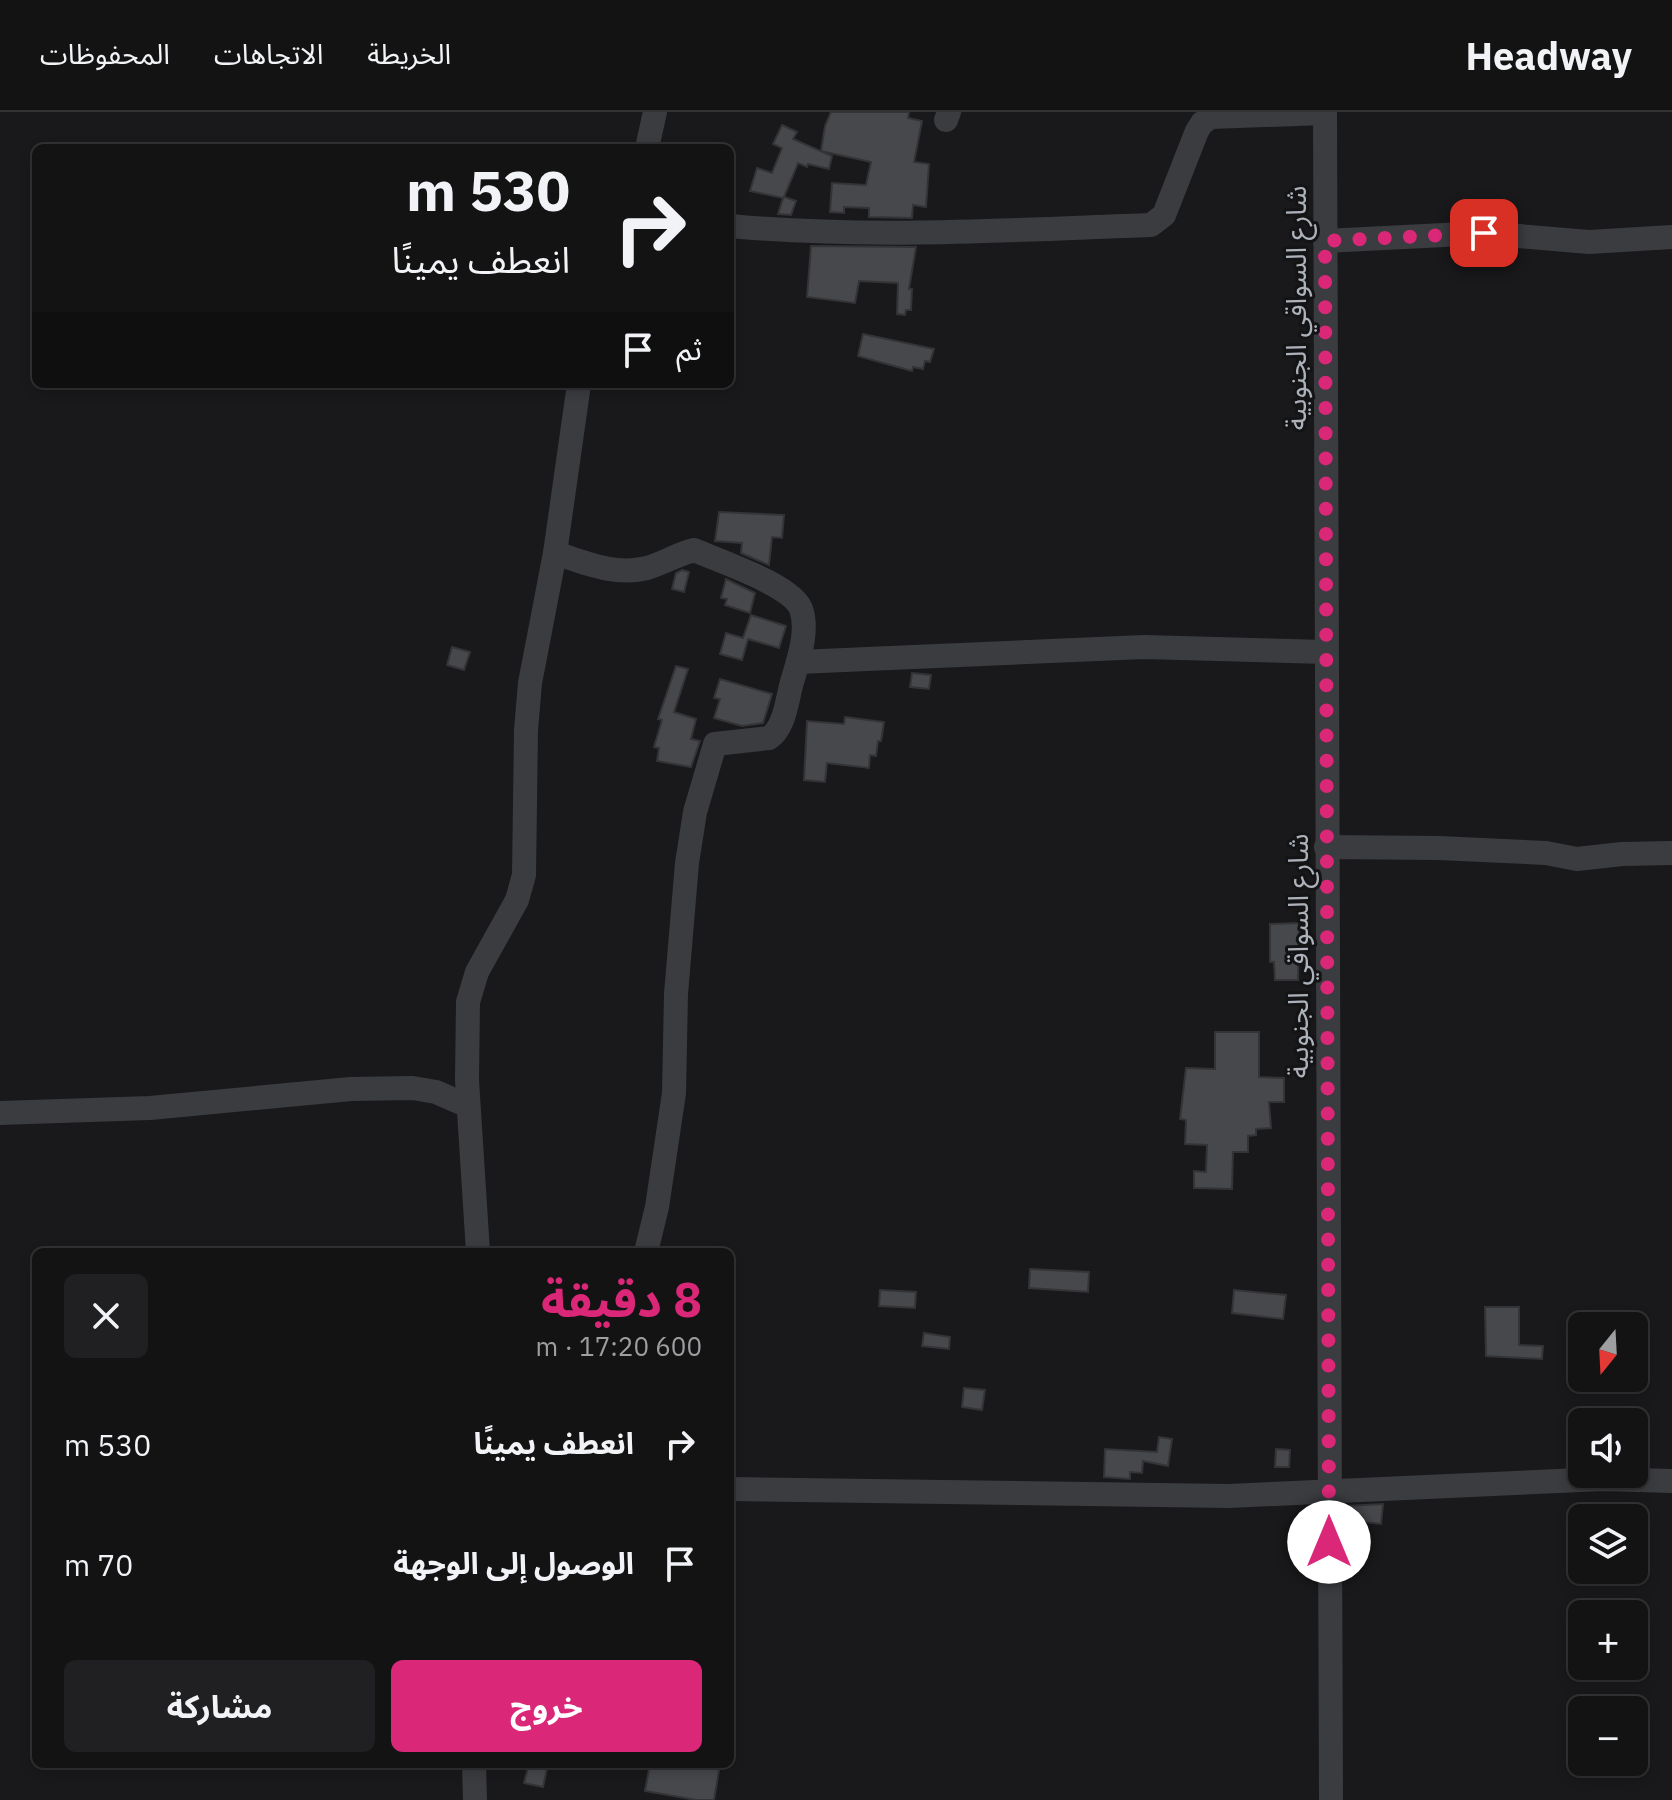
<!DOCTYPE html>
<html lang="ar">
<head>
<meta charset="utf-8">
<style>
	:root { --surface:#131314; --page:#202022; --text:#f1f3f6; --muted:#9d9ea0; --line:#323234; --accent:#db2777 }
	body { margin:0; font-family:"IBM Plex Sans","Noto Sans Arabic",sans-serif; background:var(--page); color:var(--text); direction:rtl; height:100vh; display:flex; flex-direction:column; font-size:30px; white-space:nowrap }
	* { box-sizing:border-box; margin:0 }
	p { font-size:26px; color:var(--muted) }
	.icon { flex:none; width:44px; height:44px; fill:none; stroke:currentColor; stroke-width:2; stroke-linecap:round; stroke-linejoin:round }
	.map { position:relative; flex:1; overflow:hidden; direction:ltr }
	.side { position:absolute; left:32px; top:1136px; width:702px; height:520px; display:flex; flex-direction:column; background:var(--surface); border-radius:12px; box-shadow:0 4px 12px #0003,0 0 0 2px var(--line); direction:rtl }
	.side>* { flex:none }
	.banner { position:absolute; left:32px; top:32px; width:702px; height:244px; border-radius:12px; box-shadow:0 4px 12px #0003,0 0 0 2px var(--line); direction:rtl; background:#131314; color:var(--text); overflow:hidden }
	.needle { width:52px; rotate:198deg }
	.controls { position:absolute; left:1568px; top:1200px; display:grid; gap:16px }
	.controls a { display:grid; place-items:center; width:80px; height:80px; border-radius:12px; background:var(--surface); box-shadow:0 4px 12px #0003,0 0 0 2px var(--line); font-size:40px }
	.pin { position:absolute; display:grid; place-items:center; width:68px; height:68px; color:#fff; margin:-34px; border-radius:16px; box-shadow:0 4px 12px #0006 }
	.me { position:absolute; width:88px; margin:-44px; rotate:0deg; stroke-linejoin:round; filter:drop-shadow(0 0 6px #0008) }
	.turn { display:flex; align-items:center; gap:28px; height:168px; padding:0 32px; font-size:36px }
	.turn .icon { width:104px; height:104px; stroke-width:2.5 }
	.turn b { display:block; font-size:56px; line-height:68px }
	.then { display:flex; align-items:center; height:76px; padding:0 32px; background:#0003; gap:16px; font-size:30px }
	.round { display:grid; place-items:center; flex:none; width:84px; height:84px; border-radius:12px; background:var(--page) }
	.overview { display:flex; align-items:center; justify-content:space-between; height:136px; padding:0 32px }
	h1 { font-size:48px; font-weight:700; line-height:60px; color:var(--accent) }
	.primary-button { display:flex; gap:16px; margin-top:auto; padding:16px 32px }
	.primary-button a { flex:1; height:92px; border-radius:12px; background:var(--accent); color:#fff; font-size:32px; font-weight:700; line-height:92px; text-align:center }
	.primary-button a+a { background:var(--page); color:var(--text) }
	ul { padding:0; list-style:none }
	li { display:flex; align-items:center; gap:24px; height:120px; padding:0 32px }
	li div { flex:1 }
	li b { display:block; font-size:30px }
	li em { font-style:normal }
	header { display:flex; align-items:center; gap:48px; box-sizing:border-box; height:112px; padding:0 40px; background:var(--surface); border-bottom:2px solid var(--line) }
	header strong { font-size:38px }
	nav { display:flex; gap:44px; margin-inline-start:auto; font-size:28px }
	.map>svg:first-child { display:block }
	.building { fill:#46484b; stroke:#343437; stroke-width:2 }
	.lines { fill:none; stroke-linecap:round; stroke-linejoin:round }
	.minor { stroke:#3b3c40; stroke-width:24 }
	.route { stroke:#db2777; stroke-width:14; stroke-dasharray:0 25.2 }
	.labels { text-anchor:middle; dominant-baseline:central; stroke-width:6; stroke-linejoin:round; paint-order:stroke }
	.street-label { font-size:28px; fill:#adb2ba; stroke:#141416 }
</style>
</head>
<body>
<header>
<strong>Headway</strong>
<nav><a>الخريطة</a><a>الاتجاهات</a><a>المحفوظات</a></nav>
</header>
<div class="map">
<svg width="1672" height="1688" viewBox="0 0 1672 1688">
	<rect width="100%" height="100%" fill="#19191b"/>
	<g class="building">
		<path d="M 831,0 L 909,0 L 908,6 L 922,9 L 914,50 L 929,52 L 926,95 L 913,93 L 912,106 L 869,105 L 869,96 L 844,95 L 844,101 L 830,100 L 832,71 L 866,73 L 871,50 L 821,39 L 825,14 Z"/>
		<path d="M 782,13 L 797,20 L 793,27 L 832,44 L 829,57 L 808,52 L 807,55 L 798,51 L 784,85 L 796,89 L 791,103 L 778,102 L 783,86 L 750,79 L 757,56 L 772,61 L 782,36 L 773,32 Z"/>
		<path d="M 811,134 L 916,135 L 909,177 L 912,177 L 911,198 L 906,198 L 905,203 L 897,202 L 898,171 L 859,169 L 855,191 L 807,185 Z"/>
		<path d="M 863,222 L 934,237 L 930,250 L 925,249 L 923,257 L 913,255 L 912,259 L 858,244 Z"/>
		<path d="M 719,400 L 784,403 L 782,426 L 772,425 L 769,453 L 741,441 L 742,431 L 715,429 Z"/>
		<path d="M 682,458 L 689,460 L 684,480 L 672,477 L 676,461 Z"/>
		<path d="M 726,467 L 755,481 L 750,501 L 725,493 L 727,487 L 721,486 Z"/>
		<path d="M 751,503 L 786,514 L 779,536 L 748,527 L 742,548 L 720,542 L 726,521 L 743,526 Z"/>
		<path d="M 452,535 L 470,540 L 464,558 L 447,553 Z"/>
		<path d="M 676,554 L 688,557 L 674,600 L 696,607 L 691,627 L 700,629 L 691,655 L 657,649 L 659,636 L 654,635 L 662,608 L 658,607 Z"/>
		<path d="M 912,561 L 931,563 L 929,577 L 910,575 Z"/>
		<path d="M 720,567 L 772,582 L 763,611 L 742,614 L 714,606 L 720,587 L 714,586 Z"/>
		<path d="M 845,605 L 884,610 L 881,629 L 878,629 L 876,644 L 870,643 L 869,656 L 827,651 L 825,670 L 804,668 L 807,609 L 844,612 Z"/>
		<path d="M 1299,811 L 1298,868 L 1275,868 L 1274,850 L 1270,850 L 1270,812 Z"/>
		<path d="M 1215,920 L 1259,920 L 1259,965 L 1284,966 L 1284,990 L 1269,990 L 1271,1016 L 1256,1017 L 1256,1023 L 1248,1024 L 1248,1040 L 1233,1040 L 1232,1077 L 1194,1076 L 1194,1059 L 1206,1060 L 1207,1033 L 1185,1032 L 1186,1008 L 1180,1007 L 1186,956 L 1215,957 Z"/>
		<path d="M 1030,1157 L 1089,1160 L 1088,1180 L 1029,1176 Z"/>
		<path d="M 880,1178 L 916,1180 L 915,1196 L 879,1194 Z"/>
		<path d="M 1234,1178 L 1286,1183 L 1283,1207 L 1232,1201 Z"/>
		<path d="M 1485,1195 L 1519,1195 L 1519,1233 L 1543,1234 L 1542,1247 L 1486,1244 Z"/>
		<path d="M 924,1221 L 950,1225 L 949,1237 L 922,1234 Z"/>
		<path d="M 964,1276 L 985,1278 L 982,1298 L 962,1295 Z"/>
		<path d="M 1159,1325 L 1172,1327 L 1168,1354 L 1143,1349 L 1142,1361 L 1130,1360 L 1130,1367 L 1104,1365 L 1105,1337 L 1157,1340 Z"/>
		<path d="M 1276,1337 L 1290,1338 L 1289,1355 L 1275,1355 Z"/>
		<path d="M 1383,1392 L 1381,1412 L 1354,1409 L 1354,1425 L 1345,1426 L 1345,1394 Z"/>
		<path d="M 529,1652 L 548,1652 L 543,1675 L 524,1671 Z"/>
		<path d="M 650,1652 L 720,1652 L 714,1688 L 696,1688 L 645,1679 Z"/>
	</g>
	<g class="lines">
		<g class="minor">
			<path d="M 1325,0 L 1331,1688"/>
			<path d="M 946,8 L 949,0"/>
			<path d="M 647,36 L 655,0"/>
			<path d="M 730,114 C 870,127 1010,118 1151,113 L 1164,103 L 1197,19 L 1202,11 L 1211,5 L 1325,1"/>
			<path d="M 1325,129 L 1484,121 L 1589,130 L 1672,125"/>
			<path d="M 555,441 C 586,451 615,464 647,456 C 664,451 678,442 694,438 C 719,449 792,473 801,497 C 809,519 798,549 792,570 C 787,587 785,616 769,626 L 715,632 L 695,700 L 687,751 L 676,882 L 674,981 L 657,1095 L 646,1140"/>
			<path d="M 798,550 L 1144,535 L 1326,540"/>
			<path d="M 1326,735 L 1439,736 L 1546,741 L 1577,747 L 1622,742 L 1672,741"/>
			<path d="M 0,1001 L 150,996 L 351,977 L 413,976 L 436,980 L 468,994"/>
			<path d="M 478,1140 L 467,968 L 468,890 L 477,860 L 517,788 L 524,763 L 526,618 L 530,571 L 555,441 L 579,272"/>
			<path d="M 730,1377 L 1229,1384 L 1603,1367 L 1672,1369"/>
			<path d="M 474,1652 L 475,1688"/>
		</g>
	</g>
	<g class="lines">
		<path class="route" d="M 1329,1430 L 1325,129 L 1484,121"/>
	</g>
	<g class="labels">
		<g class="street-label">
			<text transform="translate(1295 196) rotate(-90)">شارع السواقي الجنوبية</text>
			<text transform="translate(1297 844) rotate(-90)">شارع السواقي الجنوبية</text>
		</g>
	</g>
</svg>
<div class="controls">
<a><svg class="needle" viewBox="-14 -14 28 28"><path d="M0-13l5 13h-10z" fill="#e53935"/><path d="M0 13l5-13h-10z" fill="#9d9ea0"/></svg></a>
<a><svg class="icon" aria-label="sound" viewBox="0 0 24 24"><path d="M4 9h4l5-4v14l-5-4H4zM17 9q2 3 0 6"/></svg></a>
<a><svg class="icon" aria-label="layers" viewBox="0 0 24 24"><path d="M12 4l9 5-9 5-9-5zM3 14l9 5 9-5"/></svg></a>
<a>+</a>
<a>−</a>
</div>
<div class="pin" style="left:1484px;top:121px;background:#d93025"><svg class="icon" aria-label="arrive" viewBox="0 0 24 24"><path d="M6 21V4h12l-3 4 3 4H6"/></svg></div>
<svg class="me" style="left:1329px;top:1430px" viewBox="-20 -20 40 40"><circle r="19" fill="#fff"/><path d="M0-13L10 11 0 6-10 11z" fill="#db2777"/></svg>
<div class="banner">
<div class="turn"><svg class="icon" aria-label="right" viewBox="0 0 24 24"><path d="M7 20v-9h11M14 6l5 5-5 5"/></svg><div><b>530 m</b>انعطف يمينًا</div></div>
<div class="then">ثم<svg class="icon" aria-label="arrive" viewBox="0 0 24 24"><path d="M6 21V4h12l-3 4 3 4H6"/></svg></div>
</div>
<section class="side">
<div class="overview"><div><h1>8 دقيقة</h1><p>600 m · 17:20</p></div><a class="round"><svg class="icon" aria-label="close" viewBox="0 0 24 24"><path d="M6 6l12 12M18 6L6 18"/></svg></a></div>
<ul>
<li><svg class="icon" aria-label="right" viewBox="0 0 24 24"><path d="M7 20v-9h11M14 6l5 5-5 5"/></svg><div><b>انعطف يمينًا</b></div><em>530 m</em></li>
<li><svg class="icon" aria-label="arrive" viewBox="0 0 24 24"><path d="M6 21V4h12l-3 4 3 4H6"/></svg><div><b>الوصول إلى الوجهة</b></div><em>70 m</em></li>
</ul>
<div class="primary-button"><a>خروج</a><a>مشاركة</a></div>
</section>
</div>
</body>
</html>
